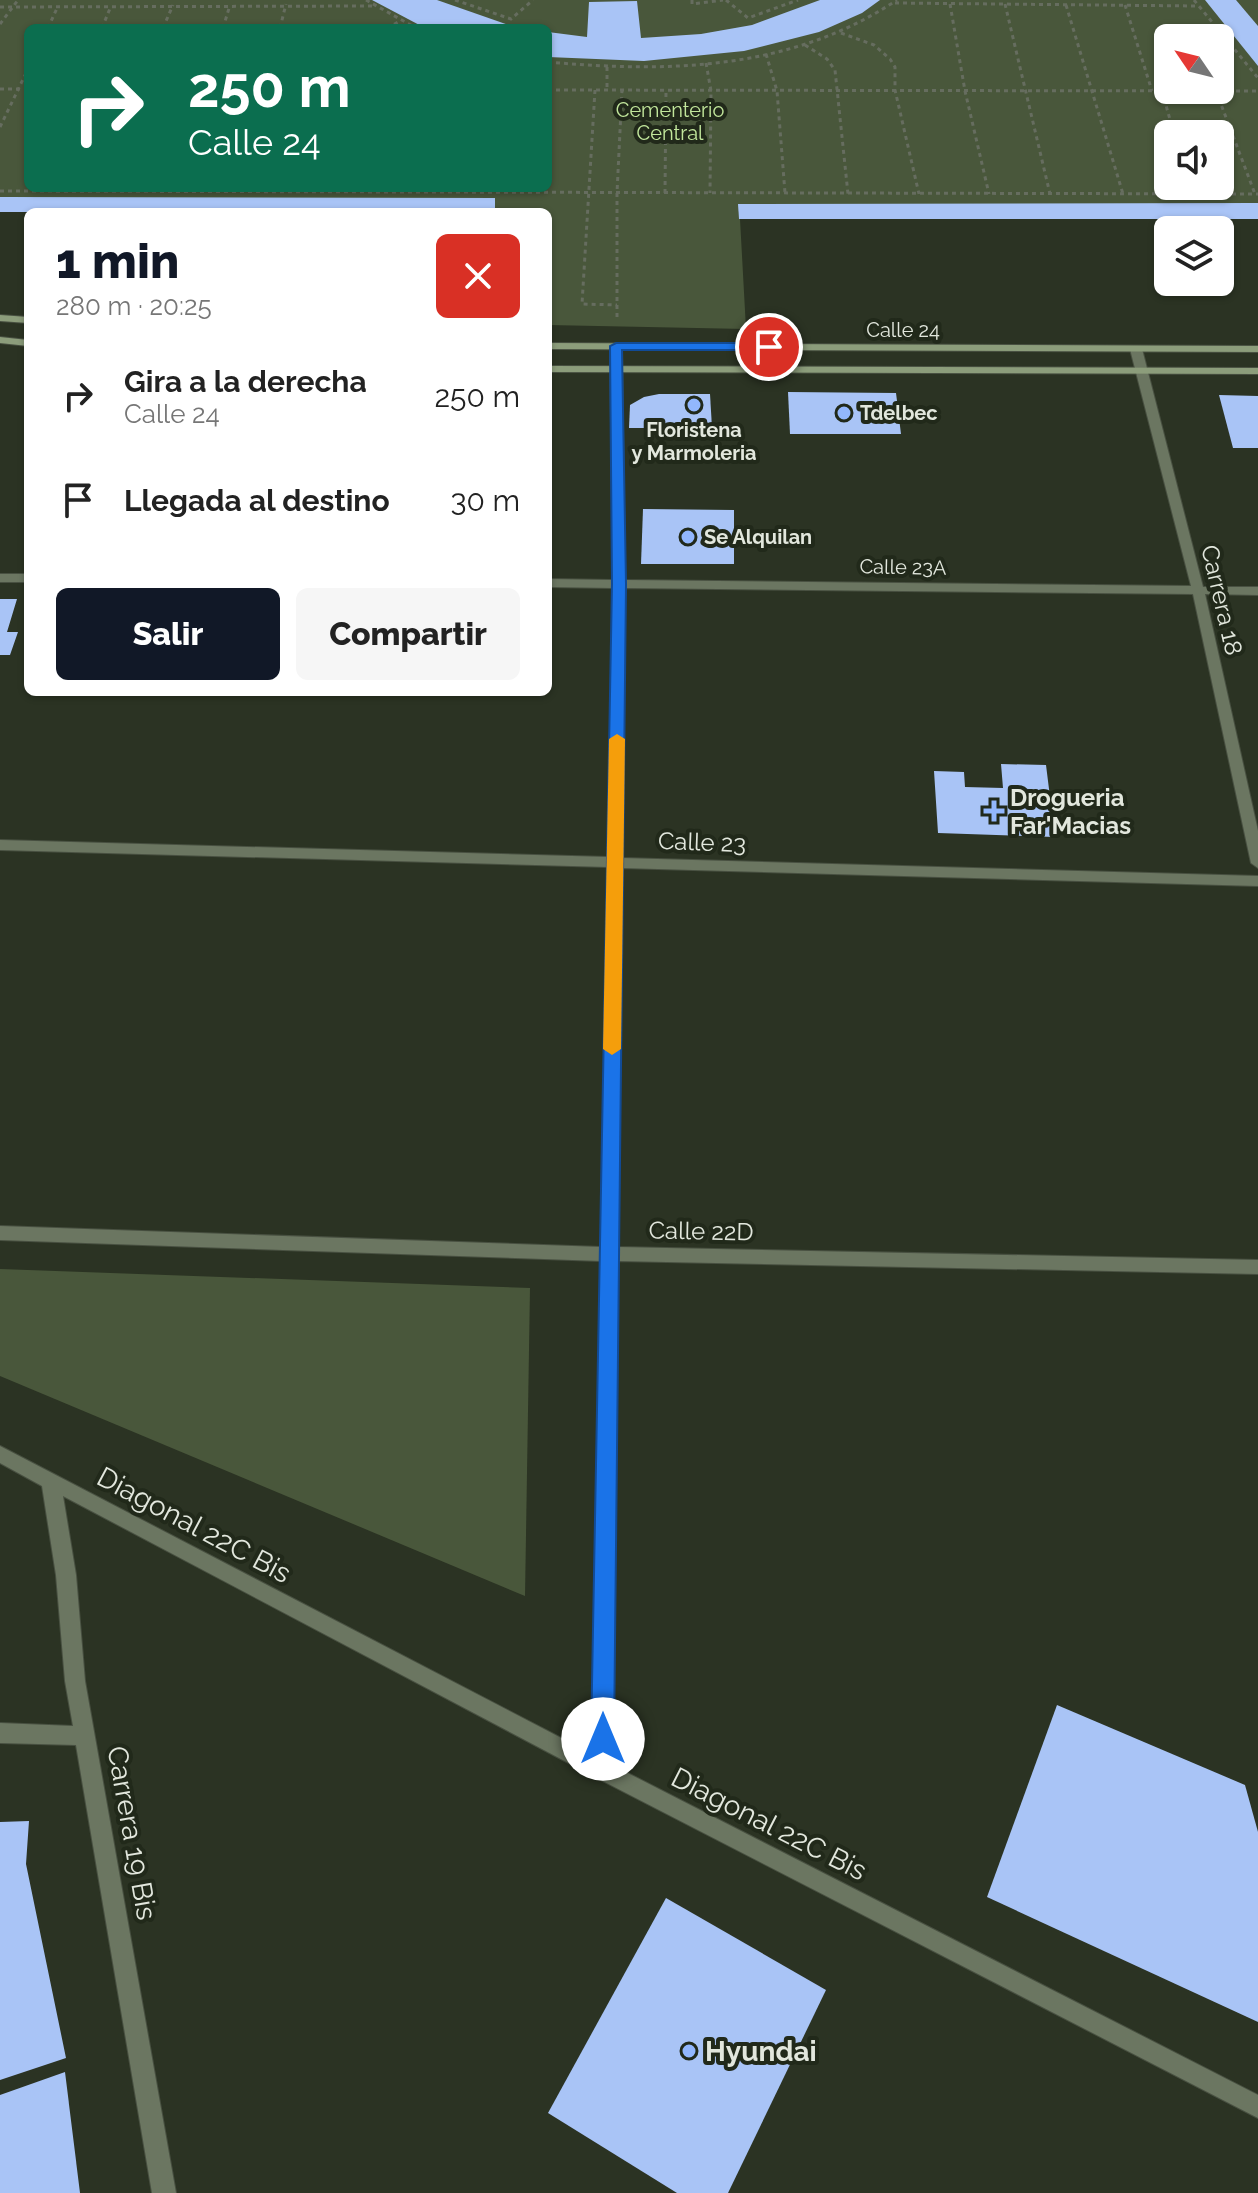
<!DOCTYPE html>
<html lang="es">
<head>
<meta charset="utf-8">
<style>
	:root { --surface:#fff; --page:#f6f6f6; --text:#222; --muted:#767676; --accent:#111827 }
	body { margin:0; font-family:Raleway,sans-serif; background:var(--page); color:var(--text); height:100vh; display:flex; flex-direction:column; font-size:30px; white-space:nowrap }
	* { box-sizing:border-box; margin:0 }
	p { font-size:26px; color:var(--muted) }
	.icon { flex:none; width:44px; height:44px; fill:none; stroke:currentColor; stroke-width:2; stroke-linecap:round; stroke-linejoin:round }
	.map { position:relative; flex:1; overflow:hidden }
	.drawer { position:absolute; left:24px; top:208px; width:528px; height:488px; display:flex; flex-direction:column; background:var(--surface); border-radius:12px; box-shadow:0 2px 6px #0004 }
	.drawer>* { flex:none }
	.top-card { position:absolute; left:24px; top:24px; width:528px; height:168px; border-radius:12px; box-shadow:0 2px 6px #0004; background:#0b6e4f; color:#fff; overflow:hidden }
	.needle { width:52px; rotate:305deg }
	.fabs { position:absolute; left:1154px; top:24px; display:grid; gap:16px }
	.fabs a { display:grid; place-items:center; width:80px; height:80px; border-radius:12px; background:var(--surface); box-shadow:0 2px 6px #0004; font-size:40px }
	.pin { position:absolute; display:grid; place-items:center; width:68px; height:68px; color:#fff; margin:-34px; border:4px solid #fff; border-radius:50%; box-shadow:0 2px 8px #0007 }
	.me { position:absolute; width:88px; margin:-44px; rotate:0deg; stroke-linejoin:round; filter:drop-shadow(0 0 6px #0008) }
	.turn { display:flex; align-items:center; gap:28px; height:168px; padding:0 32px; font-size:36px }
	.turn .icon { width:104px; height:104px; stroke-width:2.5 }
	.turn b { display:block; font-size:56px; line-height:68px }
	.round { display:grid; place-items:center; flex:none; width:84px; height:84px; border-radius:12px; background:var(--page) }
	.head { display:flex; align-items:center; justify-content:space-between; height:136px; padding:0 32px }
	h1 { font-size:48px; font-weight:800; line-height:60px; color:var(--accent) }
	.cta { display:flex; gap:16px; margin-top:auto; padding:16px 32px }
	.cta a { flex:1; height:92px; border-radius:12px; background:var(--accent); color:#fff; font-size:32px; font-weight:800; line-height:92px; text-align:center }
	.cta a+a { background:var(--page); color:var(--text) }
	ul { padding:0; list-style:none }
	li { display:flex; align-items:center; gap:24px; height:104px; padding:0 32px }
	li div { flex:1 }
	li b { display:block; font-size:30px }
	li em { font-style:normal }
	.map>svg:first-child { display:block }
	.green { fill:#49573b; fill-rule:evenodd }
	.building { fill:#a9c4f6 }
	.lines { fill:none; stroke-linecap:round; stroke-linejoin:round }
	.street-casing { stroke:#485041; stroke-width:2 }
	.secondary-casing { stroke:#485041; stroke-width:2 }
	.path { stroke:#666d5f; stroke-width:3; stroke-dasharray:4 4; stroke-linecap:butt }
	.street { fill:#6b7661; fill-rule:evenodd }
	.secondary { fill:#8c9d7b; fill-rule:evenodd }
	.route { fill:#1a73e8; stroke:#114b97; stroke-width:2 }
	.slow { fill:#f59e0b }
	.poi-dot { fill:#92b7fd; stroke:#21291a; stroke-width:3 }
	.labels { text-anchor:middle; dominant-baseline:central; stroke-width:8; stroke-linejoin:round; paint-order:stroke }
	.far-park-label { font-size:20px; fill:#c2e79c; stroke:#21291a }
	.far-street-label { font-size:20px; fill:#e2e7dd; stroke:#21291a }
	.far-poi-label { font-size:20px; font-weight:bold; fill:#e2e7dd; stroke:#21291a; text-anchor:start }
	.street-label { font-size:24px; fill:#e2e7dd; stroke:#21291a }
	.poi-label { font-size:24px; font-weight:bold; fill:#e2e7dd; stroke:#21291a; text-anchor:start }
	.near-street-label { font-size:28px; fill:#e2e7dd; stroke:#21291a }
	.near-poi-label { font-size:28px; font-weight:bold; fill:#e2e7dd; stroke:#21291a; text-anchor:start }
</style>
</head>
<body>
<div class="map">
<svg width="1258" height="2193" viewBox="0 0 1258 2193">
	<rect width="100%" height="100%" fill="#2b3323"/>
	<g class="green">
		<path d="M 0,0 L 1258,0 L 1258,219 L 740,219 L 746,329 L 548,325 L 548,212 L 0,212 ZM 28,28 L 548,28 L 548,188 L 28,188 ZM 1168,38 L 1220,38 L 1220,90 L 1168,90 ZM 1168,134 L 1220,134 L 1220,186 L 1168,186 Z"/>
		<path d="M 0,1269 L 530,1288 L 525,1596 L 0,1376 Z"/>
	</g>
	<g class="building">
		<path d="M 372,0 L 437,0 L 517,28 L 425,28 Z"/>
		<path d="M 820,0 L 880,0 L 862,13 L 819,32 L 744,51 L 644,61 L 548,57 L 548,32 L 587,37 L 589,2 L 637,1 L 641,38 L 701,34 L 752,25 Z"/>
		<path d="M 1205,0 L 1236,0 L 1258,26 L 1258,66 Z"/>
		<path d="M 0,197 L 495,198 L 495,212 L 0,212 Z"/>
		<path d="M 1258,203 L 1258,219 L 739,219 L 738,204 Z"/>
		<path d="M 788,392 L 896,393 L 901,434 L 790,434 Z"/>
		<path d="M 659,394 L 710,394 L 712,428 L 629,428 L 630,405 L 644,397 Z"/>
		<path d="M 1219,395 L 1258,396 L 1258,448 L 1233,448 Z"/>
		<path d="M 643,509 L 734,510 L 734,564 L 641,564 Z"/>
		<path d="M 0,599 L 17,599 L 7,632 L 18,632 L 10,655 L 0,655 Z"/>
		<path d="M 1001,764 L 1046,765 L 1055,837 L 938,833 L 934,771 L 964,772 L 965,787 L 1003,788 Z"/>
		<path d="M 1057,1705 L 1245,1785 L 1258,1832 L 1258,2022 L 987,1897 Z"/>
		<path d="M 29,1821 L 26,1864 L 66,2058 L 0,2080 L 0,1822 Z"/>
		<path d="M 666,1898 L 826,1990 L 728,2193 L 677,2193 L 548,2113 Z"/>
		<path d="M 65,2072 L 80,2193 L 0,2193 L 0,2095 Z"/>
	</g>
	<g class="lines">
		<defs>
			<g id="street">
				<path d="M 616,343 L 622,346 L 625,580 L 1191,586 L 1130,349 L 1136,346 L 1142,349 L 1203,587 L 1258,587 L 1258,595 L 1205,594 L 1258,831 L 1258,868 L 1251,863 L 1193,594 L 625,588 L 622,858 L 1258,876 L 1258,886 L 622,868 L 618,1247 L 1258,1260 L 1258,1274 L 618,1261 L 612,1765 L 1258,2095 L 1258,2118 L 595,1777 L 63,1496 L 76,1575 L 85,1681 L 176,2193 L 152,2193 L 76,1745 L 0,1743 L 0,1723 L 73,1726 L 65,1681 L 56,1575 L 42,1486 L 0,1463 L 0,1446 L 592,1754 L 601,1261 L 0,1240 L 0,1226 L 601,1247 L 608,867 L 0,850 L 0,840 L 608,857 L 613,588 L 548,587 L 548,579 L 613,580 L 610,346 Z"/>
				<rect x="0" y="574" width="28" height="8"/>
			</g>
			<g id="secondary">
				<path d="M 0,315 L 28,317 L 28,323 L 0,321 Z"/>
				<path d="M 0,337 L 28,340 L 28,346 L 0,343 Z"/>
				<path d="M 548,343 L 1258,346 L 1258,352 L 548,349 Z"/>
				<path d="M 548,366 L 1258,368 L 1258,374 L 548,372 Z"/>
			</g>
		</defs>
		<use href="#street" class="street-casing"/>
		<use href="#secondary" class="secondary-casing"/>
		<g class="path">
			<path d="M 366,0 L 416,28"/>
			<path d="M 455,0 L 511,19 L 533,0"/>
			<path d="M 692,0 L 692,4 L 723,0"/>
			<path d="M 726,0 L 748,18 L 798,0"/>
			<path d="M 1194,0 L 1258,78"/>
			<path d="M 895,3 L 1198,6"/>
			<path d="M 950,4 L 965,91 L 989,194"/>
			<path d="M 1005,4 L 1050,194"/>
			<path d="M 1066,5 L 1123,194"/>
			<path d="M 1125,5 L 1152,91"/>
			<path d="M 0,7 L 374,6"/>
			<path d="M 0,24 L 18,0"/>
			<path d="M 48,28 L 58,6"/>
			<path d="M 102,28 L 111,6"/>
			<path d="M 163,28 L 173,5"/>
			<path d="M 223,28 L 230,5"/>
			<path d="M 280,28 L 286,4"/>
			<path d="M 387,28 L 400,21"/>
			<path d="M 841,33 L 874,45 L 890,59 L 895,67 L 895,90 L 919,194"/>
			<path d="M 805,45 L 827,59 L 835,70 L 848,194"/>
			<path d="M 766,54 L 777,91 L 785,193"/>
			<path d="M 548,62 C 671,73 791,70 897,0"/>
			<path d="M 706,63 L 711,91 L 710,193"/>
			<path d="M 607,67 L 607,90"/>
			<path d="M 0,89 L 28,89"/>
			<path d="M 548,90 L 1258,91"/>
			<path d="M 595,90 L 582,304 L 617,305"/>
			<path d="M 1162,91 L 1174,134"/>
			<path d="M 1216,91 L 1255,194"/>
			<path d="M 0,127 L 28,69"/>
			<path d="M 1189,186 L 1191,194"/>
			<path d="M 0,191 L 1258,194"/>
			<path d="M 665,193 L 666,91"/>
			<path d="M 617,317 L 617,193 L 622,90"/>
		</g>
		<use href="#street" class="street"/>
		<use href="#secondary" class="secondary"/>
	</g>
	<path class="route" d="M 769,343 L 773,345 L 773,350 L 622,350 L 626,584 L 614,1739 L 611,1747 L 603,1750 L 595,1747 L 591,1739 L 612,584 L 610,346 L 616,343 Z"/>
	<path class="slow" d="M 617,734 L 625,739 L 621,1049 L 612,1055 L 603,1049 L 609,739 Z"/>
	<g class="poi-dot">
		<circle cx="694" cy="405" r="8"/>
		<circle cx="844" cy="413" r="8"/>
		<circle cx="688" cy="537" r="8"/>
		<path d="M990 799h8v8h8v8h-8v8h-8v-8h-8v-8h8z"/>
		<circle cx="689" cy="2051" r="8"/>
	</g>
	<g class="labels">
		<g class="far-park-label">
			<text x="670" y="110">Cementerio<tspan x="670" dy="23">Central</tspan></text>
		</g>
		<g class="far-street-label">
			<text x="903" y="330">Calle 24</text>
			<text transform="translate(903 567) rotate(1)">Calle 23A</text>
		</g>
		<g class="far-poi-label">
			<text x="860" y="413">Tdelbec</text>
			<text x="694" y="430" text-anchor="middle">Floristena<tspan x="694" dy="23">y Marmoleria</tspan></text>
			<text x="704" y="537">Se Alquilan</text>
		</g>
		<g class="street-label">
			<text transform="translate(1222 600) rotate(77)">Carrera 18</text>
			<text transform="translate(702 842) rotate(2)">Calle 23</text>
			<text transform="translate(701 1231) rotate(1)">Calle 22D</text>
		</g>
		<g class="poi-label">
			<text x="1010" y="797">Drogueria<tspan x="1010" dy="28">Far'Macias</tspan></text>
		</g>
		<g class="near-street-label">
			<text transform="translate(194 1525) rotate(28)">Diagonal 22C Bis</text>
			<text transform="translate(769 1824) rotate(27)">Diagonal 22C Bis</text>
			<text transform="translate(132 1833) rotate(80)">Carrera 19 Bis</text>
		</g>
		<g class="near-poi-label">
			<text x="705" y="2051">Hyundai</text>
		</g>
	</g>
</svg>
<div class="fabs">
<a><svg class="needle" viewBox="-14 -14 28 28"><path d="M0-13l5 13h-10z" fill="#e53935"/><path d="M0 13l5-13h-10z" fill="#767676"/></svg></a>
<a><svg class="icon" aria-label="sound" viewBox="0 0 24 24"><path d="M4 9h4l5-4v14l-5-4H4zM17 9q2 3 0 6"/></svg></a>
<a><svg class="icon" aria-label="layers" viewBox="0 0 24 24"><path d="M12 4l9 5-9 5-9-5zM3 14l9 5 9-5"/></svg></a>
</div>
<div class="pin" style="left:769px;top:347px;background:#d93025"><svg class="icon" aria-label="arrive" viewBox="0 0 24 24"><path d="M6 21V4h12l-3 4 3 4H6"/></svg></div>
<svg class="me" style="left:603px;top:1739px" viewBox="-20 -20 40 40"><circle r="19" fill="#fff"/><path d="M0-13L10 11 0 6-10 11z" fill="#1a73e8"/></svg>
<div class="top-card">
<div class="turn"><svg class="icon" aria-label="right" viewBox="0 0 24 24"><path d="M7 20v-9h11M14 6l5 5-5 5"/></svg><div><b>250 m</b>Calle 24</div></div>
</div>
<section class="drawer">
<div class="head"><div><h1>1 min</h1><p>280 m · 20:25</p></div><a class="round" style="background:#d93025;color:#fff"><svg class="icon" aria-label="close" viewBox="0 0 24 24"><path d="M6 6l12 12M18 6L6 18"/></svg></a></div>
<ul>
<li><svg class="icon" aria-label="right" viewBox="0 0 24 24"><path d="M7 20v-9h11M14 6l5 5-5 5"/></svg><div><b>Gira a la derecha</b><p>Calle 24</p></div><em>250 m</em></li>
<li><svg class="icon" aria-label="arrive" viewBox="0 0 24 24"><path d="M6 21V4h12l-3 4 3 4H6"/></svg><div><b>Llegada al destino</b></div><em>30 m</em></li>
</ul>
<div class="cta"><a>Salir</a><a>Compartir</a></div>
</section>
</div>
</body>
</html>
